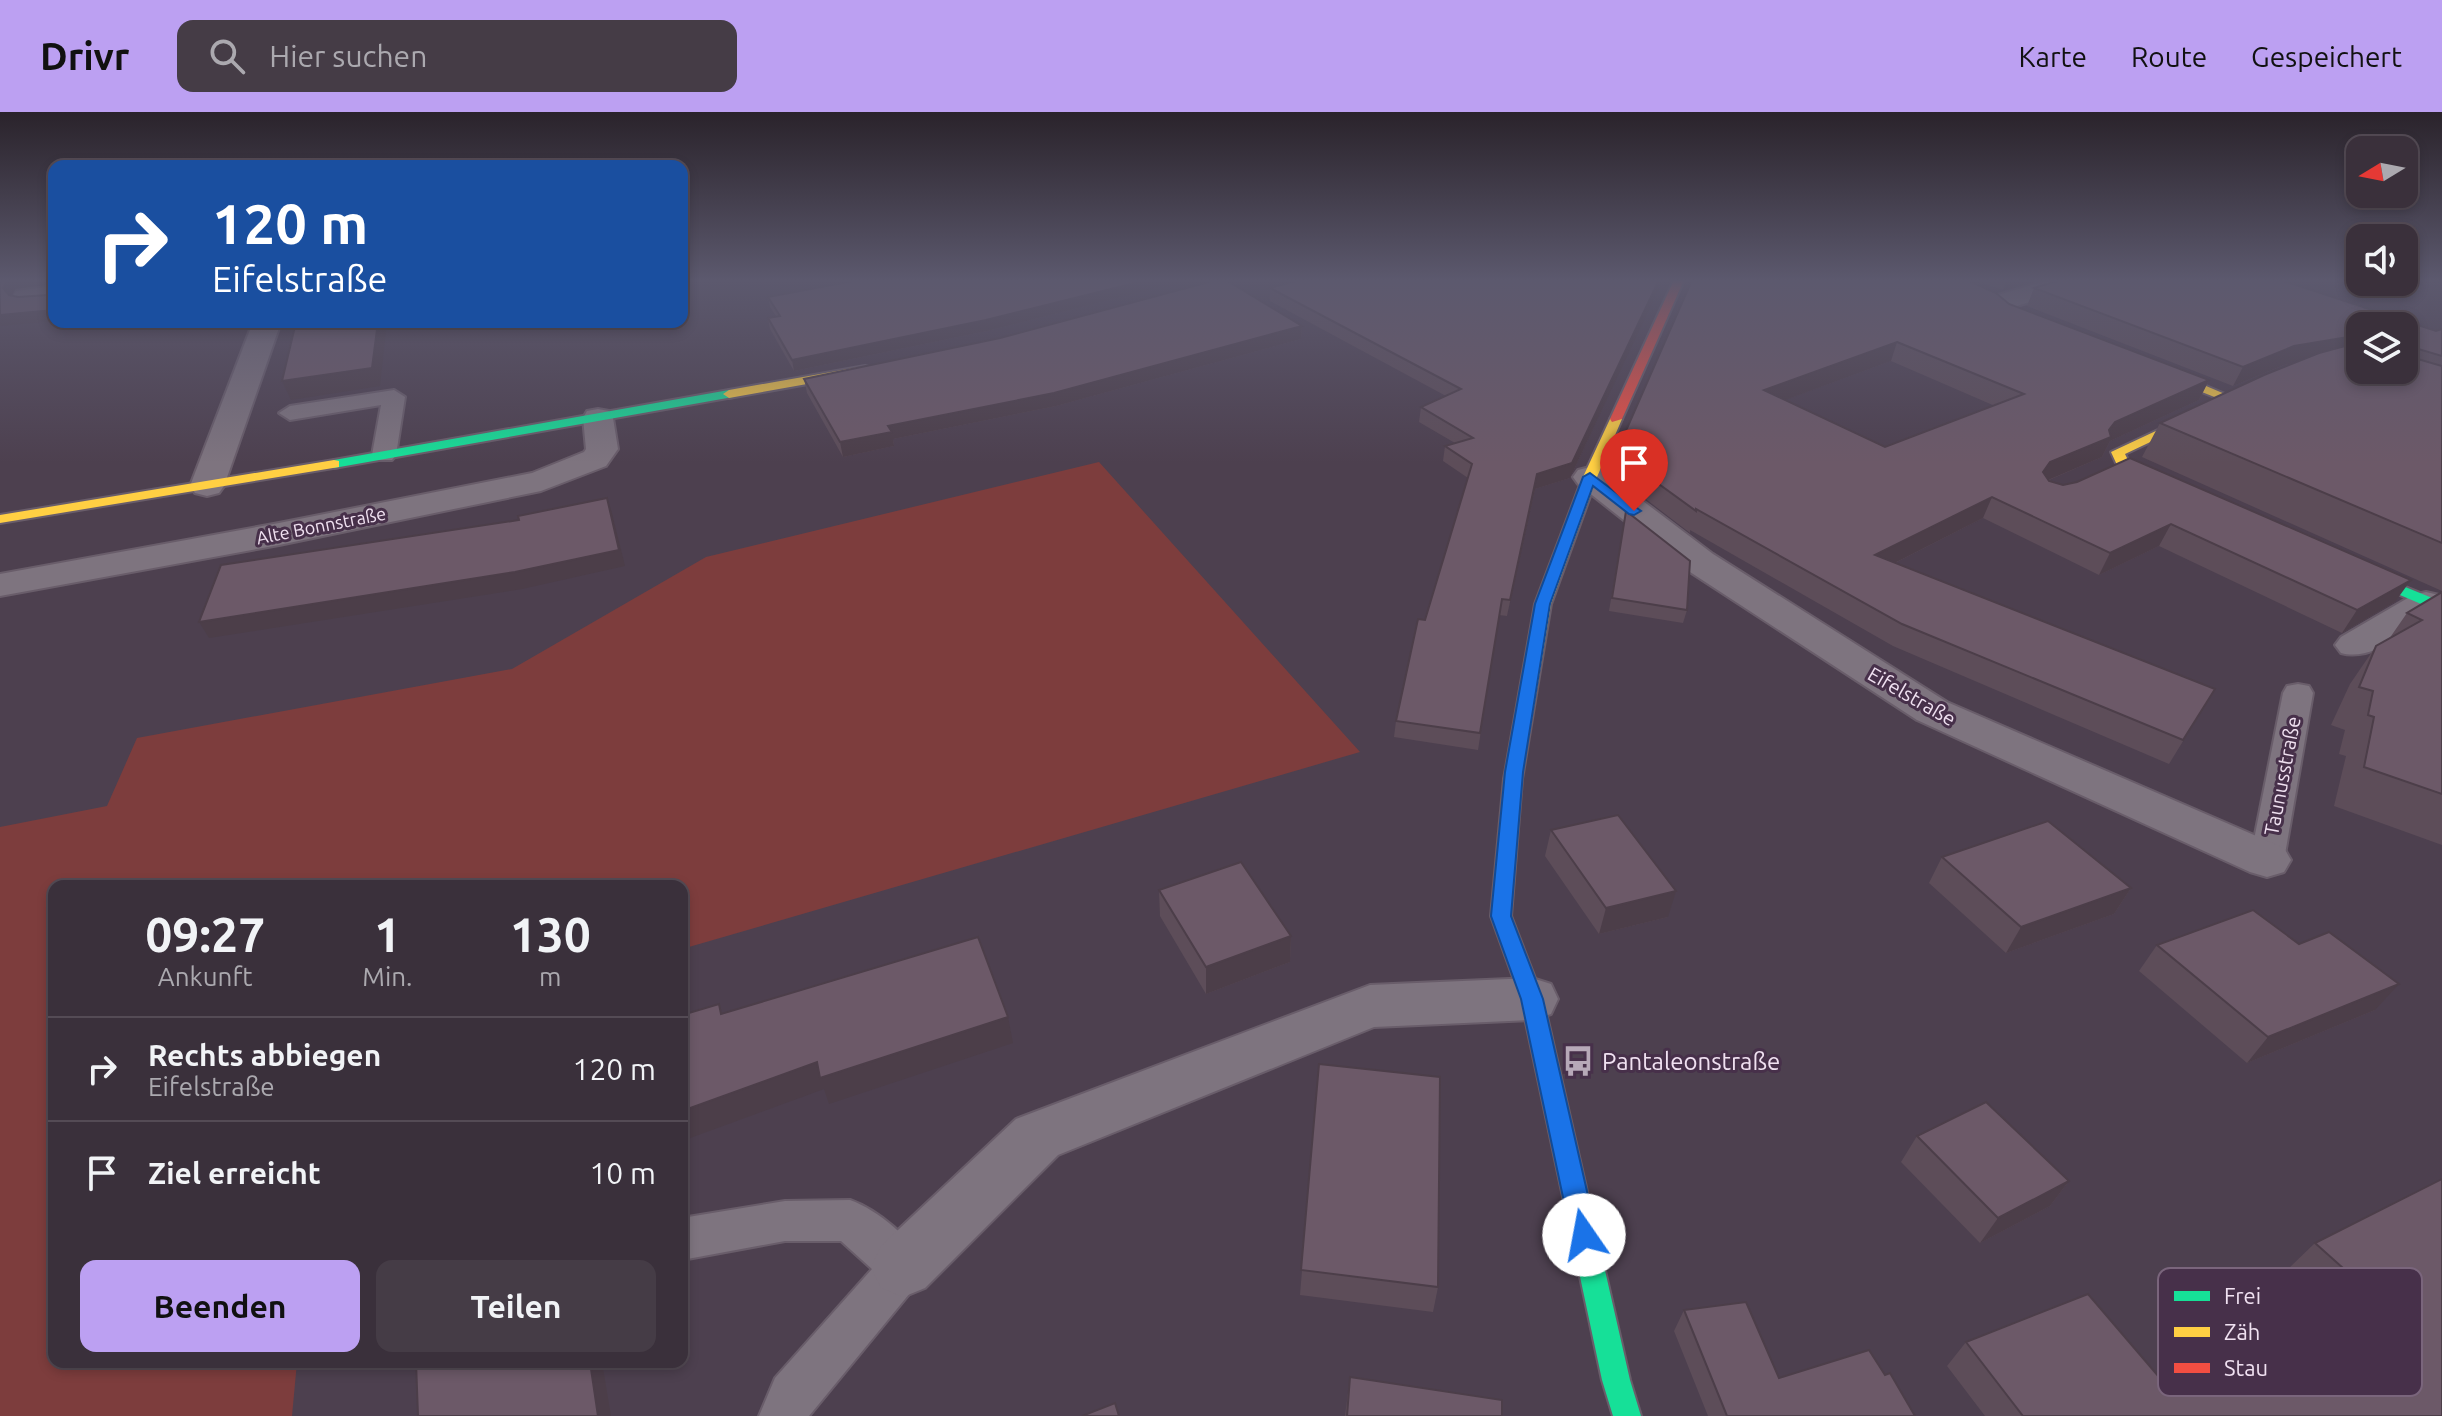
<!DOCTYPE html>
<html lang="de">
<head>
<meta charset="utf-8">
<style>
	:root { --surface:#3a303b; --page:#453c46; --text:#f1f3f6; --muted:#aba9af; --line:#544b55; --accent:#bca0f2 }
	body { margin:0; font-family:Ubuntu,sans-serif; background:var(--page); color:var(--text); height:100vh; display:flex; flex-direction:column; font-size:30px; white-space:nowrap }
	* { box-sizing:border-box; margin:0 }
	p { font-size:26px; color:var(--muted) }
	.icon { flex:none; width:44px; height:44px; fill:none; stroke:currentColor; stroke-width:2; stroke-linecap:round; stroke-linejoin:round }
	.map { position:relative; flex:1; overflow:hidden }
	.drawer { position:absolute; left:48px; top:768px; width:640px; height:488px; display:flex; flex-direction:column; background:var(--surface); border-radius:16px; box-shadow:0 4px 12px #0003,0 0 0 2px var(--line) }
	.drawer>* { flex:none }
	.banner { position:absolute; left:48px; top:48px; width:640px; height:168px; border-radius:16px; box-shadow:0 4px 12px #0003,0 0 0 2px var(--line); background:#1a4fa0; color:#fff; overflow:hidden }
	.needle { width:52px; rotate:260deg }
	.tools { position:absolute; left:2346px; top:24px; display:grid; gap:16px }
	.tools a { display:grid; place-items:center; width:72px; height:72px; border-radius:16px; background:var(--surface); box-shadow:0 4px 12px #0003,0 0 0 2px var(--line); font-size:40px }
	.pin { position:absolute; display:grid; place-items:center; width:68px; height:68px; color:#fff; margin:-82px -34px; border-radius:50% 50% 50% 0; rotate:-45deg; box-shadow:0 0 8px #0007 }
	.pin .icon { rotate:45deg }
	.me { position:absolute; width:88px; margin:-44px; rotate:348deg; stroke-linejoin:round; filter:drop-shadow(0 0 6px #0008) }
	.turn { display:flex; align-items:center; gap:28px; height:168px; padding:0 32px; font-size:36px }
	.turn .icon { width:104px; height:104px; stroke-width:2.5 }
	.turn b { display:block; font-size:56px; line-height:68px }
	.eta { display:flex; justify-content:space-evenly; align-items:center; height:136px; text-align:center }
	.eta b { font-size:48px; font-weight:600; line-height:56px }
	.action { display:flex; gap:16px; margin-top:auto; padding:16px 32px }
	.action a { flex:1; height:92px; border-radius:16px; background:var(--accent); color:#111; font-size:32px; font-weight:600; line-height:92px; text-align:center }
	.action a+a { background:var(--page); color:var(--text) }
	ul { padding:0; list-style:none }
	li { display:flex; align-items:center; gap:24px; height:104px; padding:0 32px; border-top:2px solid var(--line) }
	li div { flex:1 }
	li b { display:block; font-size:30px }
	li em { font-style:normal }
	header { display:flex; align-items:center; gap:48px; box-sizing:border-box; height:112px; padding:0 40px; background:var(--accent); color:#111 }
	header strong { font-size:38px }
	nav { display:flex; gap:44px; margin-inline-start:auto; font-size:28px }
	.search { width:560px; height:72px; background:var(--page); display:flex; align-items:center; gap:20px; box-sizing:border-box; padding:0 28px; border-radius:16px; color:var(--muted); font-size:30px }
	.map>svg:first-child { display:block }
	.green { fill:#7d3d3d }
	.lines { fill:none; stroke-linecap:round; stroke-linejoin:round }
	.lane-casing { stroke:#695d6a; stroke-width:4 }
	.street-casing { stroke:#695d6a; stroke-width:4 }
	.fast-casing { stroke:#695d6a; stroke-width:4 }
	.slow-casing { stroke:#695d6a; stroke-width:4 }
	.jam-casing { stroke:#695d6a; stroke-width:4 }
	.lane { fill:#7e747f; fill-rule:evenodd }
	.street { fill:#7e747f; fill-rule:evenodd }
	.fast { fill:#16e098; fill-rule:evenodd }
	.slow { fill:#ffcf43; fill-rule:evenodd }
	.jam { fill:#f24e42; fill-rule:evenodd }
	.wall { fill:#5d4d59; fill-rule:evenodd }
	.shaded-wall { fill:#4c3e49 }
	.building { fill:#6c5968; stroke:#4c3e49; stroke-width:2; fill-rule:evenodd }
	.route { fill:#1a73e8; stroke:#114b97; stroke-width:2 }
	.labels { text-anchor:middle; dominant-baseline:central; stroke-width:6; stroke-linejoin:round; paint-order:stroke }
	.far-street-label { font-size:18px; fill:#f0e1f1; stroke:#47304a }
	.street-label { font-size:20px; fill:#f0e1f1; stroke:#47304a }
	.near-poi-label { font-size:24px; fill:#f0e1f1; stroke:#47304a; text-anchor:start }
	.key { fill:#47304a; stroke:#7a657c; stroke-width:2 }
	.key-label { font-size:22px; fill:#f0e1f1 }
</style>
</head>
<body>
<header>
<strong>Drivr</strong>
<div class="search"><svg class="icon" aria-label="search" viewBox="0 0 24 24"><circle cx="10" cy="10" r="6"/><path d="M15 15l6 6"/></svg>Hier suchen</div>
<nav><a>Karte</a><a>Route</a><a>Gespeichert</a></nav>
</header>
<div class="map">
<svg width="2442" height="1304" viewBox="0 0 2442 1304">
	<rect width="100%" height="100%" fill="#4d404f"/>
	<path class="green" d="M 1099,350 L 1360,640 L 682,837 L 682,774 L 54,774 L 54,1250 L 297,1250 L 292,1304 L 0,1304 L 0,715 L 107,694 L 137,626 L 512,557 L 706,445 Z"/>
	<g class="lines">
		<defs>
			<g id="lane">
				<path d="M 394,278 L 405,285 L 396,343 L 392,348 L 376,348 L 372,343 L 381,293 L 290,308 L 279,301 L 290,294 Z"/>
				<path d="M 2298,572 L 2309,574 L 2313,581 L 2284,748 L 2279,757 L 2267,760 L 2255,757 L 2250,748 L 2283,581 L 2287,574 Z"/>
				<path d="M 850,1088 C 878,1098 914,1128 926,1155 L 919,1170 L 809,1304 L 759,1304 L 775,1266 L 872,1157 L 841,1129 L 785,1129 L 682,1148 L 682,1106 L 785,1089 Z"/>
			</g>
			<g id="street">
				<path d="M 2050,168 L 2091,168 L 2087,173 L 2000,199 L 1991,197 L 1987,191 L 1991,185 Z"/>
				<path d="M 54,174 L 54,190 L 25,193 L 16,191 L 12,185 L 16,179 Z"/>
				<path d="M 253,210 L 281,210 L 224,374 L 219,381 L 207,384 L 195,381 L 190,374 Z"/>
				<path d="M 598,297 L 609,299 L 613,306 L 618,337 L 606,354 L 541,379 L 279,433 L 0,484 L 0,462 L 279,411 L 532,361 L 584,340 L 586,337 L 583,306 L 587,299 Z"/>
				<path d="M 1590,355 L 1602,358 L 1713,442 L 1947,590 L 2284,736 L 2291,748 L 2284,760 L 2267,765 L 2250,760 L 1917,608 L 1687,458 L 1578,372 L 1573,365 L 1578,358 Z"/>
				<path d="M 2426,480 L 2439,483 L 2442,487 L 2439,499 C 2411,516 2375,550 2341,541 L 2335,533 L 2341,525 L 2413,483 Z"/>
				<path d="M 1532,866 L 1551,872 L 1558,887 L 1551,902 L 1532,908 L 1374,915 L 1058,1043 L 925,1176 L 903,1185 L 881,1176 L 871,1155 L 881,1134 L 1016,1007 L 1370,873 Z"/>
			</g>
			<g id="fast">
				<path d="M 729,278 L 735,282 L 733,285 L 334,356 L 327,352 L 334,348 Z"/>
				<path d="M 2349,452 L 2442,490 L 2442,501 L 2344,459 L 2344,453 Z"/>
				<path d="M 1513,661 L 1522,667 L 1511,804 L 1543,887 L 1630,1268 L 1641,1304 L 1613,1304 L 1602,1268 L 1521,887 L 1491,804 L 1504,667 Z"/>
			</g>
			<g id="slow">
				<path d="M 2144,251 L 2152,251 L 2239,288 L 2125,342 L 2128,348 L 2178,374 L 2178,380 L 2173,381 L 2117,353 L 2111,340 L 2222,288 L 2144,257 Z"/>
				<path d="M 865,254 L 869,255 L 869,261 L 729,286 L 723,282 L 729,278 Z"/>
				<path d="M 1616,303 L 1622,307 L 1597,365 L 1551,492 L 1522,667 L 1513,673 L 1507,671 L 1504,667 L 1535,492 L 1583,365 L 1610,307 Z"/>
				<path d="M 334,348 L 339,349 L 339,355 L 0,411 L 0,403 Z"/>
			</g>
			<path id="jam" d="M 1674,168 L 1684,168 L 1622,307 L 1612,310 L 1610,307 Z"/>
		</defs>
		<use href="#lane" class="lane-casing"/>
		<use href="#street" class="street-casing"/>
		<use href="#fast" class="fast-casing"/>
		<use href="#slow" class="slow-casing"/>
		<use href="#jam" class="jam-casing"/>
		<use href="#lane" class="lane"/>
		<use href="#street" class="street"/>
		<use href="#fast" class="fast"/>
		<use href="#slow" class="slow"/>
		<use href="#jam" class="jam"/>
	</g>
	<g class="wall">
		<path d="M 858,168 L 1188,168 L 987,219 L 794,259 L 770,217 L 768,206 L 776,204 L 770,195 L 768,185 Z"/>
		<path d="M 1299,168 L 1662,168 L 1570,366 L 1535,377 L 1507,504 L 1499,503 L 1478,638 L 1394,625 L 1396,609 L 1468,366 L 1443,349 L 1445,334 L 1455,331 L 1419,310 L 1421,295 L 1446,284 L 1270,189 L 1270,176 Z"/>
		<path d="M 1692,168 L 2009,192 L 2209,268 L 2199,288 L 2110,329 L 2102,345 L 2049,368 L 2395,490 L 2342,521 L 2159,434 L 2099,463 L 1983,406 L 1895,451 L 2215,577 L 2169,652 L 1893,534 L 1690,418 L 1690,421 L 1630,375 L 1635,345 L 1617,350 L 1621,330 ZM 1891,249 L 1995,294 L 1885,335 L 1785,288 Z"/>
		<path d="M 1973,168 L 2038,168 L 2003,178 Z"/>
		<path d="M 2060,168 L 2281,168 L 2436,219 L 2442,217 L 2442,479 L 2142,345 L 2160,311 L 2264,263 L 2291,252 L 2284,253 L 2233,274 L 2027,194 L 2034,176 ZM 2360,214 L 2404,214 L 2404,258 L 2360,258 Z"/>
		<path d="M 1302,214 L 1301,227 L 1056,294 L 893,327 L 894,334 L 843,345 L 807,281 L 804,267 Z"/>
		<path d="M 1626,399 L 1687,498 L 1683,511 L 1609,499 Z"/>
		<path d="M 2442,480 L 2442,733 L 2334,694 L 2346,644 L 2339,642 L 2345,618 L 2331,613 L 2350,572 L 2376,534 L 2389,527 L 2407,501 Z"/>
		<path d="M 1551,718 L 1668,805 L 1599,822 L 1545,744 Z"/>
		<path d="M 1942,745 L 2131,776 L 2114,802 L 2006,841 L 1929,771 Z"/>
		<path d="M 1159,778 L 1291,824 L 1290,850 L 1206,882 L 1160,804 Z"/>
		<path d="M 2157,833 L 2375,898 L 2247,951 L 2139,859 Z"/>
		<path d="M 1319,952 L 1438,1175 L 1433,1200 L 1300,1183 Z"/>
		<path d="M 1917,1024 L 2069,1069 L 2050,1094 L 1980,1131 L 1901,1050 Z"/>
		<path d="M 2442,1067 L 2442,1304 L 1985,1304 L 1947,1254 L 1966,1230 L 2165,1272 L 2224,1279 L 2354,1216 L 2289,1156 L 2315,1131 Z"/>
		<path d="M 1684,1198 L 1779,1266 L 1885,1263 L 1915,1304 L 1708,1304 L 1674,1219 Z"/>
		<path d="M 1350,1265 L 1502,1304 L 1345,1304 Z"/>
	</g>
	<g class="shaded-wall">
		<path d="M 8,168 L 54,168 L 54,172 L 16,176 L 10,187 L 3,176 Z"/>
		<path d="M 1147,168 L 1188,168 L 987,219 L 794,259 L 792,248 Z"/>
		<path d="M 1659,168 L 1662,168 L 1661,172 L 1570,366 L 1535,377 L 1507,504 L 1537,362 Z"/>
		<path d="M 2007,168 L 2038,168 L 2003,178 Z"/>
		<path d="M 54,198 L 54,209 L 0,214 L 0,203 Z"/>
		<path d="M 378,210 L 387,210 L 380,274 L 291,288 L 282,269 Z"/>
		<path d="M 1302,214 L 1301,227 L 1056,294 L 893,327 L 894,334 L 843,345 L 840,330 L 888,314 Z"/>
		<path d="M 2354,224 L 2343,243 L 2284,253 L 2233,274 L 2243,255 L 2294,234 Z"/>
		<path d="M 1897,230 L 1891,249 L 1758,298 L 1764,278 Z"/>
		<path d="M 2209,268 L 2199,288 L 2110,329 L 2102,345 L 2041,371 L 2043,360 L 2050,350 L 2109,318 L 2115,310 Z"/>
		<path d="M 1639,324 L 1635,345 L 1617,350 L 1621,330 Z"/>
		<path d="M 1992,385 L 1983,406 L 1867,465 L 1875,443 Z"/>
		<path d="M 607,386 L 612,401 L 625,454 L 522,477 L 209,526 L 199,510 Z"/>
		<path d="M 2171,412 L 2159,434 L 2099,463 L 2110,441 Z"/>
		<path d="M 2411,468 L 2395,490 L 2342,521 L 2357,498 Z"/>
		<path d="M 2131,776 L 2114,802 L 2006,841 L 2021,815 Z"/>
		<path d="M 1676,779 L 1668,805 L 1599,822 L 1606,796 Z"/>
		<path d="M 1291,824 L 1290,850 L 1206,882 L 1206,855 Z"/>
		<path d="M 2399,872 L 2375,898 L 2247,951 L 2268,925 Z"/>
		<path d="M 1008,905 L 1013,931 L 829,992 L 824,977 L 682,1029 L 682,999 L 817,950 Z"/>
		<path d="M 2069,1069 L 2050,1094 L 1980,1131 L 1998,1106 Z"/>
		<path d="M 590,1250 L 602,1250 L 611,1304 L 598,1304 Z"/>
	</g>
	<g class="building">
		<path d="M 0,168 L 8,168 L 3,176 L 9,183 L 18,185 L 48,183 L 51,180 L 50,168 L 54,168 L 54,198 L 0,203 Z"/>
		<path d="M 858,168 L 1147,168 L 986,208 L 792,248 L 768,206 L 780,204 L 768,185 Z"/>
		<path d="M 1216,168 L 1226,168 L 1302,214 L 1054,281 L 888,314 L 892,320 L 840,330 L 804,267 L 1000,226 Z"/>
		<path d="M 1299,168 L 1659,168 L 1572,351 L 1537,362 L 1510,488 L 1502,487 L 1480,621 L 1396,609 L 1418,507 L 1425,508 L 1472,352 L 1445,334 L 1473,326 L 1421,295 L 1461,277 L 1270,176 Z"/>
		<path d="M 1692,168 L 1967,168 L 1996,181 L 2009,192 L 2209,268 L 2115,310 L 2109,318 L 2111,325 L 2050,350 L 2043,360 L 2049,369 L 2063,373 L 2077,370 L 2130,346 L 2411,468 L 2357,498 L 2171,412 L 2110,441 L 1992,385 L 1875,443 L 2215,577 L 2183,628 L 1902,512 L 1696,397 L 1696,399 L 1634,354 L 1639,324 L 1621,330 ZM 1897,230 L 2024,282 L 1885,335 L 1764,278 Z"/>
		<path d="M 2060,168 L 2281,168 L 2436,219 L 2442,217 L 2442,244 L 2415,236 L 2404,236 L 2404,214 L 2360,214 L 2360,225 L 2354,224 L 2294,234 L 2243,255 L 2034,176 Z"/>
		<path d="M 296,210 L 378,210 L 372,256 L 282,269 Z"/>
		<path d="M 2345,234 L 2360,235 L 2360,258 L 2404,258 L 2404,243 L 2442,254 L 2442,431 L 2160,311 L 2264,263 L 2319,241 Z"/>
		<path d="M 607,386 L 619,438 L 515,460 L 199,510 L 221,453 L 519,408 L 518,404 Z"/>
		<path d="M 1626,399 L 1690,449 L 1687,498 L 1612,486 Z"/>
		<path d="M 2442,480 L 2442,682 L 2364,655 L 2374,605 L 2368,603 L 2373,579 L 2359,575 L 2376,534 L 2422,508 L 2407,501 Z"/>
		<path d="M 1618,703 L 1676,779 L 1606,796 L 1551,718 Z"/>
		<path d="M 2048,709 L 2131,776 L 2021,815 L 1942,745 Z"/>
		<path d="M 1241,750 L 1291,824 L 1206,855 L 1159,778 Z"/>
		<path d="M 2253,798 L 2299,832 L 2329,820 L 2399,872 L 2268,925 L 2157,833 Z"/>
		<path d="M 978,825 L 1008,905 L 820,966 L 817,950 L 682,999 L 682,903 L 719,892 L 721,902 Z"/>
		<path d="M 1319,952 L 1440,965 L 1438,1175 L 1301,1158 Z"/>
		<path d="M 1986,990 L 2069,1069 L 1998,1106 L 1917,1024 Z"/>
		<path d="M 2442,1067 L 2442,1304 L 2023,1304 L 1966,1230 L 2088,1182 L 2165,1272 L 2203,1255 L 2224,1279 L 2391,1199 L 2315,1131 Z"/>
		<path d="M 1746,1190 L 1779,1266 L 1869,1238 L 1885,1263 L 1890,1261 L 1915,1304 L 1727,1304 L 1684,1198 Z"/>
		<path d="M 416,1250 L 590,1250 L 598,1304 L 418,1304 Z"/>
		<path d="M 1350,1265 L 1502,1288 L 1502,1304 L 1347,1304 Z"/>
		<path d="M 1115,1291 L 1119,1304 L 1082,1304 Z"/>
	</g>
	<linearGradient id="sky" x2="0" y2="1"><stop stop-color="#2a232b"/><stop offset="0.48" stop-color="#5c596e"/><stop offset="1" stop-color="#5c596e" stop-opacity="0"/></linearGradient>
	<rect width="2442" height="351" fill="url(#sky)"/>
	<path class="route" d="M 1590,361 L 1641,399 L 1634,403 L 1629,402 L 1593,374 L 1550,492 L 1523,660 L 1511,804 L 1543,887 L 1597,1123 L 1593,1132 L 1584,1135 L 1575,1132 L 1571,1123 L 1521,887 L 1491,804 L 1505,660 L 1535,492 L 1583,365 Z"/>
	<defs>
		<symbol id="bus-bare" viewBox="-9 -9 18 18"><path d="M-5-6H5V4H4V6H2V4H-2V6H-4V4H-5ZM-3.5-4V0h7V-4ZM-3.5 1.2v1.5H-2V1.2ZM2 1.2v1.5H3.5V1.2Z" fill="#b7a9b8" stroke="#47304a" stroke-width="2.5" paint-order="stroke"/></symbol>
	</defs>
	<g fill-rule="evenodd">
		<use href="#bus-bare" x="1556" y="927" width="44" height="44"/>
	</g>
	<g class="labels">
		<g class="far-street-label">
			<text transform="translate(321 413) rotate(-11)">Alte Bonnstraße</text>
		</g>
		<g class="street-label">
			<text transform="translate(1912 584) rotate(30)">Eifelstraße</text>
			<text transform="translate(2282 664) rotate(-79)">Taunusstraße</text>
		</g>
		<g class="near-poi-label">
			<text x="1602" y="949">Pantaleonstraße</text>
		</g>
	</g>
	<rect x="2158" y="1156" width="264" height="128" rx="12" class="key"/>
	<rect x="2174" y="1179" width="36" height="10" fill="#16e098"/>
	<rect x="2174" y="1215" width="36" height="10" fill="#ffcf43"/>
	<rect x="2174" y="1251" width="36" height="10" fill="#f24e42"/>
	<g class="key-label">
		<text x="2224" y="1192">Frei</text>
		<text x="2224" y="1228">Zäh</text>
		<text x="2224" y="1264">Stau</text>
	</g>
</svg>
<div class="tools">
<a><svg class="needle" viewBox="-14 -14 28 28"><path d="M0-13l5 13h-10z" fill="#e53935"/><path d="M0 13l5-13h-10z" fill="#aba9af"/></svg></a>
<a><svg class="icon" aria-label="sound" viewBox="0 0 24 24"><path d="M4 9h4l5-4v14l-5-4H4zM17 9q2 3 0 6"/></svg></a>
<a><svg class="icon" aria-label="layers" viewBox="0 0 24 24"><path d="M12 4l9 5-9 5-9-5zM3 14l9 5 9-5"/></svg></a>
</div>
<div class="pin" style="left:1634px;top:399px;background:#d93025"><svg class="icon" aria-label="arrive" viewBox="0 0 24 24"><path d="M6 21V4h12l-3 4 3 4H6"/></svg></div>
<svg class="me" style="left:1584px;top:1123px" viewBox="-20 -20 40 40"><circle r="19" fill="#fff"/><path d="M0-13L10 11 0 6-10 11z" fill="#1a73e8"/></svg>
<div class="banner">
<div class="turn"><svg class="icon" aria-label="right" viewBox="0 0 24 24"><path d="M7 20v-9h11M14 6l5 5-5 5"/></svg><div><b>120 m</b>Eifelstraße</div></div>
</div>
<section class="drawer">
<div class="eta">
<div><b>09:27</b><p>Ankunft</p></div>
<div><b>1</b><p>Min.</p></div>
<div><b>130</b><p>m</p></div>
</div>
<ul>
<li><svg class="icon" aria-label="right" viewBox="0 0 24 24"><path d="M7 20v-9h11M14 6l5 5-5 5"/></svg><div><b>Rechts abbiegen</b><p>Eifelstraße</p></div><em>120 m</em></li>
<li><svg class="icon" aria-label="arrive" viewBox="0 0 24 24"><path d="M6 21V4h12l-3 4 3 4H6"/></svg><div><b>Ziel erreicht</b></div><em>10 m</em></li>
</ul>
<div class="action"><a>Beenden</a><a>Teilen</a></div>
</section>
</div>
</body>
</html>
